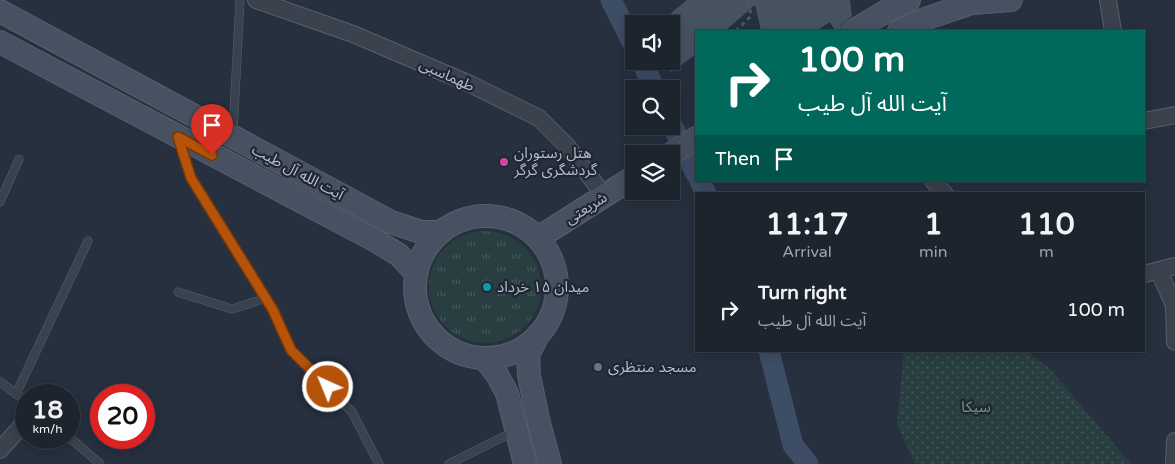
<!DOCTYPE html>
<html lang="en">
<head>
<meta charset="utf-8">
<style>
	:root { --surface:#1c242e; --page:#252c36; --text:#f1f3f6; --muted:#a0a4aa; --line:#3a414a }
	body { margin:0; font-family:"Varela Round","Noto Sans Arabic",sans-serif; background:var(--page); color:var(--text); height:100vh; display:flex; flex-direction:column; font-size:19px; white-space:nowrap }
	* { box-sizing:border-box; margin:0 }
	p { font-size:16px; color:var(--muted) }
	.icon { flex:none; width:28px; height:28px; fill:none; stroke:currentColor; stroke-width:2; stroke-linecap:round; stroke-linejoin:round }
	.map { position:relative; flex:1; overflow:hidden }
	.side { position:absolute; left:695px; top:192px; width:450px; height:160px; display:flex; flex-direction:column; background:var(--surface); border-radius:0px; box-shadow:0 2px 12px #0003,0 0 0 1px var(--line) }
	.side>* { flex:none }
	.top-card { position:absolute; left:695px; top:30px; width:450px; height:152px; border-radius:0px; box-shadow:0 2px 12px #0003,0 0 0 1px var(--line); background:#00695c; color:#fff; overflow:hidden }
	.controls { position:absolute; left:625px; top:15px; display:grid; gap:10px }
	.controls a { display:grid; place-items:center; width:55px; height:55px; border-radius:0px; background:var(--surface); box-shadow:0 2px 12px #0003,0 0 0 1px var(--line); font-size:25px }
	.speed { position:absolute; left:15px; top:384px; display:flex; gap:10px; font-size:25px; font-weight:700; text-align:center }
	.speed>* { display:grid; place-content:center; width:65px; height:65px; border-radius:50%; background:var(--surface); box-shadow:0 2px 12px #0003,0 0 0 1px var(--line); line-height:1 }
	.speed small { font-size:12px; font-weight:400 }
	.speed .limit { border:8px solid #d22; background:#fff; color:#111 }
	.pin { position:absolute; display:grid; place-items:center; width:42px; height:42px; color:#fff; margin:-51px -21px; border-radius:50% 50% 50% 0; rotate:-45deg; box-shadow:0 0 5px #0007 }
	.pin .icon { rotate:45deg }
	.me { position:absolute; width:55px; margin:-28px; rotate:316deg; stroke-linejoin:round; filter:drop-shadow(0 0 4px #0008) }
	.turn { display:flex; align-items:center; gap:18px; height:105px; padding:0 20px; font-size:22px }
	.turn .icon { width:65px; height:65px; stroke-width:2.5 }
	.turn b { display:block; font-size:35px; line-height:42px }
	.then { display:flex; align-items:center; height:48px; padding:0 20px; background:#0003; gap:10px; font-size:19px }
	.eta { display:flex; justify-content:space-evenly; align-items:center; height:85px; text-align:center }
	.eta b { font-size:30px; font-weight:700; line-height:35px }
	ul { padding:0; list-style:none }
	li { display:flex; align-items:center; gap:15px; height:65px; padding:0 20px }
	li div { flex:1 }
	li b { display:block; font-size:19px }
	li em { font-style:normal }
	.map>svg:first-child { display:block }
	.grass { fill:url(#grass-tufts) }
	.park { fill:url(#park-dots) }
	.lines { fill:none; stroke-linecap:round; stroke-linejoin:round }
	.canal { stroke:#3d4d66; stroke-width:21 }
	.building { fill:#485362 }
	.service-casing { stroke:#58606c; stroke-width:9 }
	.minor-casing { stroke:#58606c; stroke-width:18 }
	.secondary-casing { stroke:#58606c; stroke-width:24 }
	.path { stroke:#485b5e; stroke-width:3; stroke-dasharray:4 4; stroke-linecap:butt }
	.service { stroke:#3a424e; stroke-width:8 }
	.minor { stroke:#3a424e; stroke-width:16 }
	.secondary { stroke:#485161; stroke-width:22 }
	.route-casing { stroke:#753606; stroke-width:12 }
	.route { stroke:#b45309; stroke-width:9 }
	.hotel-dot { fill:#d1479c; stroke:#1f2734; stroke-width:2 }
	.culture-dot { fill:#0f9aa8; stroke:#1f2734; stroke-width:2 }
	.worship-dot { fill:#6b7280; stroke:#1f2734; stroke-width:2 }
	.labels { text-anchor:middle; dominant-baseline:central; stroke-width:4.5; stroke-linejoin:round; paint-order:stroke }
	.street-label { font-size:15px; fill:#b7bdc9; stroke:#1f2734 }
	.poi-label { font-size:15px; fill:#b7bdc9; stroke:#1f2734; text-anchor:start }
	.park-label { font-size:15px; fill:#6f9979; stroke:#1f2734 }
</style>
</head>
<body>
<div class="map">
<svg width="1175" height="464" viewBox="0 0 1175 464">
	<defs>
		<pattern id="grass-tufts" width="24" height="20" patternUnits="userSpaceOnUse" patternTransform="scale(1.25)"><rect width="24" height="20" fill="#293e40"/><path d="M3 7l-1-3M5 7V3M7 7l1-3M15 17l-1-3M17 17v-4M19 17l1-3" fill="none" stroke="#46585a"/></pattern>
		<pattern id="park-dots" width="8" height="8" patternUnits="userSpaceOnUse" patternTransform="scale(1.25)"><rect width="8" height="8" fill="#293e40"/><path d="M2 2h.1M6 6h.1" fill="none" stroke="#46585a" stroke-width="1.8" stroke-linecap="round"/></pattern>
	</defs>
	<rect width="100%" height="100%" fill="#26303e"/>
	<circle class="grass" cx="485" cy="287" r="56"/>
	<path class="park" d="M 904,351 L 1027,351 L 1049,368 L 1131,464 L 915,464 L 897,424 Z"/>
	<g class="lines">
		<g class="canal">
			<path d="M 611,0 L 634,46"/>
			<path d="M 641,61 L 655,89"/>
			<path d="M 671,123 L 696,174"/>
			<path d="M 700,181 L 706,194"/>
			<path d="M 769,351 L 793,445 L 808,464"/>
		</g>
	</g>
	<path class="building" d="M 687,0 L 850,0 L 852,16 L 842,24 L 840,31 L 835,31 L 830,22 L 816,31 L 761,31 L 755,5 L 725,31 L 696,31 L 696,54 L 671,73 L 671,13 Z"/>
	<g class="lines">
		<defs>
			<g id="service">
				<path d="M 233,132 L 240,0"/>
				<path d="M 180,144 L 191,178 L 273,310 L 291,350 L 352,412 L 379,464"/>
				<path d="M 0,202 L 19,159"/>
				<path d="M 178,292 L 232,309 L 266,298"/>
				<path d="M 0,382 L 26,401"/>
				<path d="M 16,394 L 88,241"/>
				<path d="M 69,437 L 100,464"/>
				<path d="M 449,464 L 515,431"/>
			</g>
			<g id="minor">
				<path d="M 256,0 L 353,34 L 470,84 L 539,118 L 568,147 L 605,197"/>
				<path d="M 1108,0 L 1113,31"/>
				<path d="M 1144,121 L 1175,115"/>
				<path d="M 933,181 L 945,194"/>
				<path d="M 1159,271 L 1175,308"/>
				<path d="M 1144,274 L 1175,266"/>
				<path d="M 1174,308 L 1175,342"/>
				<path d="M 0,450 L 26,421"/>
				<path d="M 1174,464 L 1175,441"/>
			</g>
			<g id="secondary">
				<path d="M 0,11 L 391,222 L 421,232 L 441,232"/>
				<path d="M 853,31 L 890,9 L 909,0"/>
				<path d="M 899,31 L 925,19 L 972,3 L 1011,0"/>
				<path d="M 0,42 L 378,242 L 399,255 L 416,273"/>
				<path d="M 671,154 L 696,138"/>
				<circle cx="486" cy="287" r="71"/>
				<path d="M 538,238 L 634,177"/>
				<path d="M 538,335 L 528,355 L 529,376 L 539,423 L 550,464"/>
				<path d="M 485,359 L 496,373 L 507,393 L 525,464"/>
			</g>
		</defs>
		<use href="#service" class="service-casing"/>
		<use href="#minor" class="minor-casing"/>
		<use href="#secondary" class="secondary-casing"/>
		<path class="path" d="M 736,31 L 751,16 L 749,4 L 750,0"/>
		<use href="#service" class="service"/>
		<use href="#minor" class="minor"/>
		<use href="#secondary" class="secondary"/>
	</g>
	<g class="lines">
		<defs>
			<path id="route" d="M 212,155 L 178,137 L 191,178 L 273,310 L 291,350 L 328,387"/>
		</defs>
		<use href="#route" class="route-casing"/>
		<use href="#route" class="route"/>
	</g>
	<circle class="hotel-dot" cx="504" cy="162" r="5"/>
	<circle class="culture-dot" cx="487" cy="287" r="5"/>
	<circle class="worship-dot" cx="598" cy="367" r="5"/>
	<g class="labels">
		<g class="street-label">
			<text transform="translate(447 75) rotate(24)">طهماسبی</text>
			<text transform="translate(298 172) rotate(28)">آیت الله آل طیب</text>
			<text transform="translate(586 208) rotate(-32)">شریعتی</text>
		</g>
		<g class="poi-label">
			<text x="514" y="153">هتل رستوران<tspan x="514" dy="17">گردشگری گرگر</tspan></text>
			<text x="497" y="287">میدان ۱۵ خرداد</text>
			<text x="608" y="367">مسجد منتظری</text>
		</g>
		<g class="park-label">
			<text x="976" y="407">سیکا</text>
		</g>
	</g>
</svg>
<div class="controls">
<a><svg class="icon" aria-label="sound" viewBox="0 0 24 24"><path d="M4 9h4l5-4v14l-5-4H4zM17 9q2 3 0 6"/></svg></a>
<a><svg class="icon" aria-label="search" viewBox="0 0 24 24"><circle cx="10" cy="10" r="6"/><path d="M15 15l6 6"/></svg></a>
<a><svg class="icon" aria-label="layers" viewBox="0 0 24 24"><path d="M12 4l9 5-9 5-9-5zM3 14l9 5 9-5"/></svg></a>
</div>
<div class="speed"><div>18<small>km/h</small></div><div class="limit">20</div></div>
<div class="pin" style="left:212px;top:155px;background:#d93025"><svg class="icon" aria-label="arrive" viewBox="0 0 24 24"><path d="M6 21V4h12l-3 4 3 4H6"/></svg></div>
<svg class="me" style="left:328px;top:387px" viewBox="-20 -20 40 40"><circle r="17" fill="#b45309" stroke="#fff" stroke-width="3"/><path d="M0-11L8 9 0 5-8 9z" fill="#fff"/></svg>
<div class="top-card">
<div class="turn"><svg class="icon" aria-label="right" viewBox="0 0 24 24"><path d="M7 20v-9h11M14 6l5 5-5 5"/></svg><div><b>100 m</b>آیت الله آل طیب</div></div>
<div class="then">Then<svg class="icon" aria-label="arrive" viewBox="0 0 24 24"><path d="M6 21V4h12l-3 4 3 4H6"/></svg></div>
</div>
<section class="side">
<div class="eta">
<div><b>11:17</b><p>Arrival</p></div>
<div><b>1</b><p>min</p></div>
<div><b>110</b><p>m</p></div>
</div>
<ul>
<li><svg class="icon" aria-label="right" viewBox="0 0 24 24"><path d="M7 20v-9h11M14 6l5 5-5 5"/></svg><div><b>Turn right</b><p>آیت الله آل طیب</p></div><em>100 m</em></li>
</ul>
</section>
</div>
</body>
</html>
